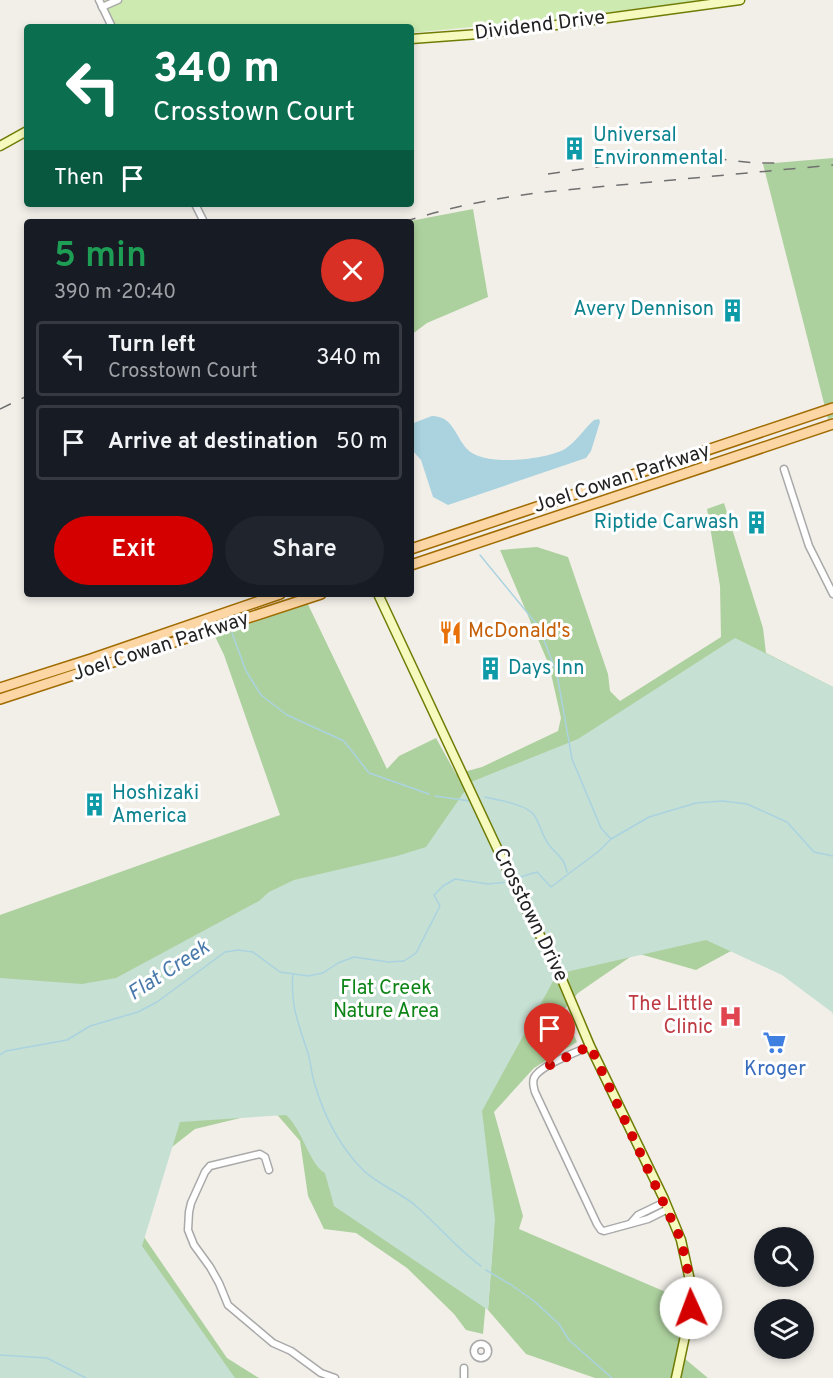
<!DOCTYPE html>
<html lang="en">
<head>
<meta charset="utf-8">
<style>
	:root { --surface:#171b24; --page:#20242c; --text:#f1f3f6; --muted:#9ea1a6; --line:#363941; --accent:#d40000 }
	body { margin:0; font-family:Overpass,sans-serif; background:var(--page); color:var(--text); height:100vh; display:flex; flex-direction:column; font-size:22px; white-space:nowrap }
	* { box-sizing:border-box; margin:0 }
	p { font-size:20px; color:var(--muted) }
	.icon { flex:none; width:33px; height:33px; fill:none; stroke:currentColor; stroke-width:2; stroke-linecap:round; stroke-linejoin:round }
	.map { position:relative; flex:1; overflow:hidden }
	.panel { position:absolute; left:24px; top:219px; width:390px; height:378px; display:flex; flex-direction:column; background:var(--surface); border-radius:6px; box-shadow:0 3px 9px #0003 }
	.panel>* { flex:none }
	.banner { position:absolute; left:24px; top:24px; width:390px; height:183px; border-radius:6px; box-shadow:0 3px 9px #0003; background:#0b6e4f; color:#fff; overflow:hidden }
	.controls { position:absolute; left:754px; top:1227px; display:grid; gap:12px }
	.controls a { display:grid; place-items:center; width:60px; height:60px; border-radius:50%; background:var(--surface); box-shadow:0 3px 9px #0003; font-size:30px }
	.pin { position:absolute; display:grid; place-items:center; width:51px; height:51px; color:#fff; margin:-62px -26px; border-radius:50% 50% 50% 0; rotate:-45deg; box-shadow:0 0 6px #0007 }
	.pin .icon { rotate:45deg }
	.me { position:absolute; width:66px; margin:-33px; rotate:358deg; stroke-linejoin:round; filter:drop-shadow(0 0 4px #0008) }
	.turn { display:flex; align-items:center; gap:21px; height:126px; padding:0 30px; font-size:27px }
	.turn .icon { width:78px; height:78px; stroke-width:2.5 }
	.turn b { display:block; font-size:42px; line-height:51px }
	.then { display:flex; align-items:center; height:57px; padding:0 30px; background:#0003; gap:12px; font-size:22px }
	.round { display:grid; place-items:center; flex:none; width:63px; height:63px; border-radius:32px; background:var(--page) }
	.headline { display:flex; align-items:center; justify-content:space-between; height:102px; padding:0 30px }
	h1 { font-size:36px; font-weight:600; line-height:45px; color:#1e9e55 }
	.primary-button { display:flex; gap:12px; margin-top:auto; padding:12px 30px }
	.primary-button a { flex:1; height:69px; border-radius:36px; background:var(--accent); color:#fff; font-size:24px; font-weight:600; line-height:69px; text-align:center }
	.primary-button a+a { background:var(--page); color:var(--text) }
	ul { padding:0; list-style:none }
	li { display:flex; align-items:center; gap:18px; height:75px; margin:0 12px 9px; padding:0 18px; border:3px solid var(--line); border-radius:6px }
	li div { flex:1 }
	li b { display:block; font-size:22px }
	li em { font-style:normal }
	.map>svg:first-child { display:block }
	.grass { fill:#cdebb0 }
	.forest { fill:#add19e }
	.wetland { fill:#c6e0d4 }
	.water { fill:#aad3df }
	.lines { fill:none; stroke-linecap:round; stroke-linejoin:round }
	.stream { stroke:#aad3df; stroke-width:1.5 }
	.street-casing { stroke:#a9a9a9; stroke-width:9 }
	.secondary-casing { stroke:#707d05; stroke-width:11 }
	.primary-casing { stroke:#a06b00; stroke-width:12 }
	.street { stroke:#fff; stroke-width:6 }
	.secondary { stroke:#f7fabf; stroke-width:8 }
	.primary { stroke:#fcd6a4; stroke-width:9 }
	.rail { stroke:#707070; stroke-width:1.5; stroke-dasharray:12 12; stroke-linecap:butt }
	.route { stroke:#d40000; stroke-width:10; stroke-dasharray:0 18 }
	.labels { text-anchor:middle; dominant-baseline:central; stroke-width:6; stroke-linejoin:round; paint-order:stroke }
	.street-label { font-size:20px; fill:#222; stroke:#fff }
	.culture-label { font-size:20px; fill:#0d838f; stroke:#fff; text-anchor:start }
	.food-label { font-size:20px; fill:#c56008; stroke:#fff; text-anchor:start }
	.park-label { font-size:20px; fill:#0c8416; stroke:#fff }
	.health-label { font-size:20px; fill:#be3a42; stroke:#fff; text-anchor:end }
	.shop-label { font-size:20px; fill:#366cbe; stroke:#fff }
	.water-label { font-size:21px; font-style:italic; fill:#4a7aab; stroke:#fff }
</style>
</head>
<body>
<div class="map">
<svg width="833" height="1378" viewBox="0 0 833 1378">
	<rect width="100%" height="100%" fill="#f2efe9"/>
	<path class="grass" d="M 103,0 L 701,0 L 565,18 L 411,33 L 411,27 L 115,27 L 112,17 Z"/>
	<g class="forest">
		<path d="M 833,158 L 833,417 L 828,419 L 763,164 Z"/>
		<path d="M 473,209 L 488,297 L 427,323 L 411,335 L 411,222 L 405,222 Z"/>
		<path d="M 724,503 L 763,628 L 766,653 L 833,687 L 833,1014 L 829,1006 L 779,971 L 731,951 L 696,970 L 636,953 L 578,993 L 563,1011 L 577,1042 L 534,1068 L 494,1112 L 523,1216 L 519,1229 L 689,1302 L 684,1358 L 708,1378 L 595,1378 L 526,1354 L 488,1310 L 494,1226 L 493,1225 L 483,1334 L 466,1330 L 454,1314 L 407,1268 L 356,1233 L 324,1229 L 308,1196 L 300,1141 L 273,1110 L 195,1129 L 158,1158 L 142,1234 L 227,1358 L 259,1378 L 0,1378 L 0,915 L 280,815 L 224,655 L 209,624 L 303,594 L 387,769 L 399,756 L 436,738 L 456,774 L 482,767 L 558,731 L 561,718 L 549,665 L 500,550 L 537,547 L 568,557 L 608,674 L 610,691 L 620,701 L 721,637 L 720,586 L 707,509 Z"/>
	</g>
	<path class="wetland" d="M 735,638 L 833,687 L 833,1013 L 782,975 L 706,940 L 557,974 L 482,1111 L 495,1219 L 488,1310 L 334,1206 L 325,1173 C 309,1164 303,1130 286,1115 L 180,1122 L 142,1246 L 235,1378 L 0,1378 L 0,978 L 82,984 L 116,978 L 259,901 L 269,892 L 294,880 L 397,856 L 426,847 L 471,782 L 578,739 Z"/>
	<path class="water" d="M 432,416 C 453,416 455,436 467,449 C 483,467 545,460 565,449 C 576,442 584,429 594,420 L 599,419 L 600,422 L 591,451 L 586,458 L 448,505 L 433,497 L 421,460 L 411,449 L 411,424 Z"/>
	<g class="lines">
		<g class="stream">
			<path d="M 480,555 L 539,627 L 557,674 L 572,759 L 601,828 L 611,839"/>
			<path d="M 232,633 L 246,671 L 261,695 L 287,715 L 344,741 L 369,773 L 429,794"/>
			<path d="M 435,796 L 470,801"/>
			<path d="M 485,797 C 497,800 526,804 534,815 C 539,821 542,836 549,845 C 558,856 564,857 567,872"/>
			<path d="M 520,877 L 537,872 L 551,887 L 599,851 L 611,839 L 649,817 L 696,803 L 723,801 L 747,804 L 787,822 L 814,852 L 833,856"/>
			<path d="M 293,974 C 290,1003 298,1023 307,1050 C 311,1061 311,1074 315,1085 C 324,1115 339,1145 361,1168 C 377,1185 401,1192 417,1207 C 439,1226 457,1249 481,1266"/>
			<path d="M 0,1055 L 6,1051 L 67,1040 L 90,1026 L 138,1012 L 157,1002 L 225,952 L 238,950 L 253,952 L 280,972 L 308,976 L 323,973 L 338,963 L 354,957 L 388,962 L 404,961 L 416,953 L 440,906 L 434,895 L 443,886 L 455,879 L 488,884 L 508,882"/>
			<path d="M 486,1270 L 510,1284 L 534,1301 L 559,1324 L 569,1340 L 612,1378"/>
			<path d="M 0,1355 L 47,1358 L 86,1378"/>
		</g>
		<defs>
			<g id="street">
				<path d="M 99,0 L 112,27"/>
				<path d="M 102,7 L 118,0"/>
				<path d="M 195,204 L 204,222"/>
				<path d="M 784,469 L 809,546 L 833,594"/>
				<path d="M 590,1046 C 577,1052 540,1065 534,1078 C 532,1083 534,1088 535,1092 L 597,1224 L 601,1230 L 604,1231 L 648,1219 L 668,1209"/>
				<path d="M 269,1170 L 265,1157 L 260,1154 L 210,1166 L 205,1172 L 191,1203 L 189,1212 L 188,1230 L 194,1245 L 210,1267 L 219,1283 L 228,1305 L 273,1343 L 291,1351 L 321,1373 L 335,1378"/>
				<path d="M 631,1223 L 638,1215 L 665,1202"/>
				<circle cx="481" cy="1351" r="7"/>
				<path d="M 464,1368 L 464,1378"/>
			</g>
			<g id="secondary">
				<path d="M 411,39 L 479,34 L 534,28 L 740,0"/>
				<path d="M 0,146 L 27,131"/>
				<path d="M 378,594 L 520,897 L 558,970 L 590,1046 L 664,1199 L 681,1240 L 691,1285 L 691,1308 L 676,1378"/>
			</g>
			<g id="primary">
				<path d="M 411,549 L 833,408"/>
				<path d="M 411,565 L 833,424"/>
				<path d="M 0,688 L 91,659 L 280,594"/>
				<path d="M 0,699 L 321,594"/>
			</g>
		</defs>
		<use href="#street" class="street-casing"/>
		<use href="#secondary" class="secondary-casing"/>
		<use href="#primary" class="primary-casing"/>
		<use href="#street" class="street"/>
		<use href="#secondary" class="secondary"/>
		<use href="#primary" class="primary"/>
		<g class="rail">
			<path d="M 548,174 L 671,156 L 695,156 L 754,163 L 783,163"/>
			<path d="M 404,222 C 449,207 496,198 544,192 L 833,165"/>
			<path d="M 0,409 L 27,396"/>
		</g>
	</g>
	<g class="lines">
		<path class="route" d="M 550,1065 L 590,1046 L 681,1240 L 691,1285 L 691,1308"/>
	</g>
	<defs>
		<symbol id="building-bare" viewBox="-9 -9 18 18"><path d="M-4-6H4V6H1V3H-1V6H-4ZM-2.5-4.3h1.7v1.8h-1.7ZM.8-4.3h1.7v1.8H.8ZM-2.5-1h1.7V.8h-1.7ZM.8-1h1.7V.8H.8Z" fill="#0f9aa8" stroke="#fff" stroke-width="2.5" paint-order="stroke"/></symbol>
		<symbol id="restaurant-bare" viewBox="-9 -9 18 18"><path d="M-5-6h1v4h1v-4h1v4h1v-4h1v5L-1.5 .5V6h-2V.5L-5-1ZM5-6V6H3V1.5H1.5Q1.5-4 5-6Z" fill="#e8710a" stroke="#fff" stroke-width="2.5" paint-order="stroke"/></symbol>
		<symbol id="hospital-bare" viewBox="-9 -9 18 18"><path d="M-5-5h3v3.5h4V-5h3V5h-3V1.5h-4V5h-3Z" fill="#e0444e" stroke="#fff" stroke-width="2.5" paint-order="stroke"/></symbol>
		<symbol id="supermarket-bare" viewBox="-9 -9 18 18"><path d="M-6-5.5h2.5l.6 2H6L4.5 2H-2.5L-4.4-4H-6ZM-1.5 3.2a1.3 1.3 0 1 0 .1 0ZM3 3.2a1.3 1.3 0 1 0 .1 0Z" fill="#3f7fe0" stroke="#fff" stroke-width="2.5" paint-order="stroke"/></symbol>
	</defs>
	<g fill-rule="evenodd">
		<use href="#building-bare" x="558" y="132" width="33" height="33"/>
		<use href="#building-bare" x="716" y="294" width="33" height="33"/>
		<use href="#building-bare" x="740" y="506" width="33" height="33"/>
		<use href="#restaurant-bare" x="434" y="616" width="33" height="33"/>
		<use href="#building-bare" x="474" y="652" width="33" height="33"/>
		<use href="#building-bare" x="78" y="788" width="33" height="33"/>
		<use href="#hospital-bare" x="714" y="1000" width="33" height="33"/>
		<use href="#supermarket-bare" x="758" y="1026" width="33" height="33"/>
	</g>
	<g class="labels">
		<g class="street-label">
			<text transform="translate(540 26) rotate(-7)">Dividend Drive</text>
			<text transform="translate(622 479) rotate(-18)">Joel Cowan Parkway</text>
			<text transform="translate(161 647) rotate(-18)">Joel Cowan Parkway</text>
			<text transform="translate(530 915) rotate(64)">Crosstown Drive</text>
		</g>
		<g class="culture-label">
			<text x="593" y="136">Universal<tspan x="593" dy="23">Environmental</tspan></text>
			<text x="714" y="310" text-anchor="end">Avery Dennison</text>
			<text x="739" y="523" text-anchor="end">Riptide Carwash</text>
			<text x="508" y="669">Days Inn</text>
			<text x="112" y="794">Hoshizaki<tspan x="112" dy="23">America</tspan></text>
		</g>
		<g class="food-label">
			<text x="468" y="632">McDonald's</text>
		</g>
		<g class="park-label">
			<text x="386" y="989">Flat Creek<tspan x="386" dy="23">Nature Area</tspan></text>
		</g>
		<g class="health-label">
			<text x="713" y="1005">The Little<tspan x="713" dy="23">Clinic</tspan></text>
		</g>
		<g class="shop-label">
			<text x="775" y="1070">Kroger</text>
		</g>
		<g class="water-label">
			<text transform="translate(169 971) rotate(-33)">Flat Creek</text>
		</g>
	</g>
</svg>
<div class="controls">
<a><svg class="icon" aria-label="search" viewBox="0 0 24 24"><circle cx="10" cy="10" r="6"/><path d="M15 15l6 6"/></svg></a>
<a><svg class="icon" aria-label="layers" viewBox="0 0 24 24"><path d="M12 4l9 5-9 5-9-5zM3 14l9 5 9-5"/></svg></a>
</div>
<div class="pin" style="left:550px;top:1065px;background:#d93025"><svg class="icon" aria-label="arrive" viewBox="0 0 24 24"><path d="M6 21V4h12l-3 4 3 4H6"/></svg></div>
<svg class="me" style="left:691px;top:1308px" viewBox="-20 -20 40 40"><circle r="19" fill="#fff"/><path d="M0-13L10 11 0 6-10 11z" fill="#d40000"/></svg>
<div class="banner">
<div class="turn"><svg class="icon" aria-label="left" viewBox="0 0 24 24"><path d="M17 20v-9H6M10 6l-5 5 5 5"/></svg><div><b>340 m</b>Crosstown Court</div></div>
<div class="then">Then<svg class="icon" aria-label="arrive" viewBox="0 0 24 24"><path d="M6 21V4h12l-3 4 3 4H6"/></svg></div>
</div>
<section class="panel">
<div class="headline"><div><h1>5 min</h1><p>390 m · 20:40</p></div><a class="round" style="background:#d93025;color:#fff"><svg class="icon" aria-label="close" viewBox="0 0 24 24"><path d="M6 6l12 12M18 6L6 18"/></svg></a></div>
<ul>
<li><svg class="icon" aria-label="left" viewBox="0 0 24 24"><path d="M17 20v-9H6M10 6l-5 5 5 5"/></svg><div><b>Turn left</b><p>Crosstown Court</p></div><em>340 m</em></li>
<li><svg class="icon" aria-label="arrive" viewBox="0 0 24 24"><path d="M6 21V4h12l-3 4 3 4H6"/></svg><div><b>Arrive at destination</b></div><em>50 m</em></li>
</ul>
<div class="primary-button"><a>Exit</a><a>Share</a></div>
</section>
</div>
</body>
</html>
